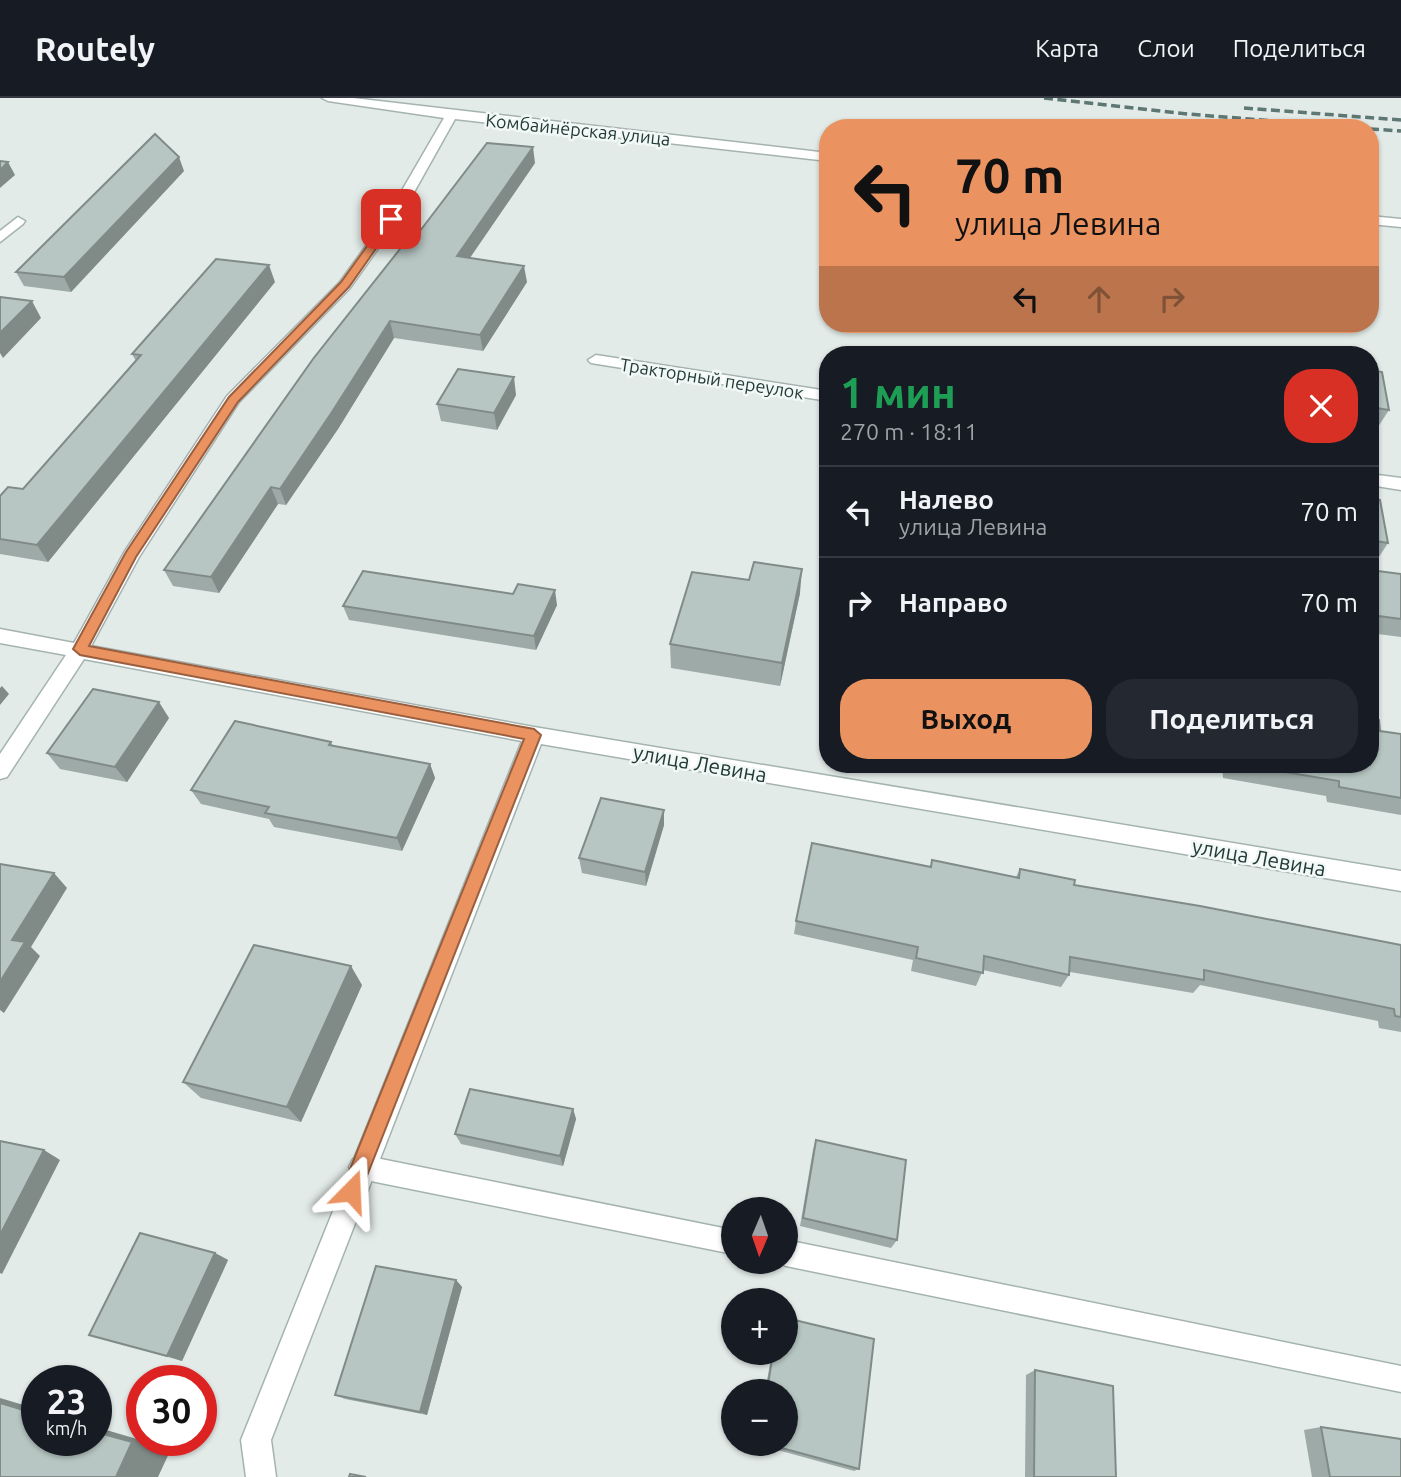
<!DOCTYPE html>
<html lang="ru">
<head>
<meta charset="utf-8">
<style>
	:root { --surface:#171b24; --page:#242831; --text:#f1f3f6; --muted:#9ea1a6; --line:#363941; --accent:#eb9261 }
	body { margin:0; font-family:Ubuntu,sans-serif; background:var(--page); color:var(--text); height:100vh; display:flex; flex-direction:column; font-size:26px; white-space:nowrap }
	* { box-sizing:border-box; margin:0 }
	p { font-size:23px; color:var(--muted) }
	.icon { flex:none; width:38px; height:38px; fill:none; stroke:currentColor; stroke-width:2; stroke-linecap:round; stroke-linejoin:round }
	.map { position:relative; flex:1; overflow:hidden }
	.panel { position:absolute; left:819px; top:248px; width:560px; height:427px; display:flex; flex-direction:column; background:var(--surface); border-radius:28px; box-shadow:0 2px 5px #0004 }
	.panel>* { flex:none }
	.guide { position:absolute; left:819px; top:21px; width:560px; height:214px; border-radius:28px; box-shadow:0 2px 5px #0004; background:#eb9261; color:#111; overflow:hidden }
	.needle { width:46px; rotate:182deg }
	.controls { position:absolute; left:721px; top:1099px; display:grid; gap:14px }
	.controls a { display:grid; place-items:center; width:77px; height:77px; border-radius:50%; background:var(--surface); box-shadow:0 2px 5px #0004; font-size:35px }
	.speed { position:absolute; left:21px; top:1267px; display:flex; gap:14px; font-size:35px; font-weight:700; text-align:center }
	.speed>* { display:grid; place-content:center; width:91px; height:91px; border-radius:50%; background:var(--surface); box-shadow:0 2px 5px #0004; line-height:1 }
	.speed small { font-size:18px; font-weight:400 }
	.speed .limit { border:10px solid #d22; background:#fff; color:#111 }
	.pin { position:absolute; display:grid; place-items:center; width:60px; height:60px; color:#fff; margin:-30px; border-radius:14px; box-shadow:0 4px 10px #0006 }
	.me { position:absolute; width:77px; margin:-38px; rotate:21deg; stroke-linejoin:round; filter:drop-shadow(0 0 5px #0008) }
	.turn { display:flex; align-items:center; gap:24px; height:147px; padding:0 21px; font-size:32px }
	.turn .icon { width:91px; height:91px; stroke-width:2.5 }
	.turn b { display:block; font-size:49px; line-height:60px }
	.lanes { display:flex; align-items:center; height:66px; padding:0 21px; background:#0003; justify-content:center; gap:35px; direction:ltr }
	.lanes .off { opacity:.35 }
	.round { display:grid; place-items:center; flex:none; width:74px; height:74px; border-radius:28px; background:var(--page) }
	.headline { display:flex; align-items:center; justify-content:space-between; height:119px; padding:0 21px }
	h1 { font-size:42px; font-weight:700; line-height:52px; color:#1e9e55 }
	.action { display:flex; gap:14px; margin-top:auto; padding:14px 21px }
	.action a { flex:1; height:80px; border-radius:28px; background:var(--accent); color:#111; font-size:28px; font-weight:700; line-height:80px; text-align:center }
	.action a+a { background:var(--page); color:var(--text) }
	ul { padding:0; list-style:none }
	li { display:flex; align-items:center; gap:21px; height:91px; padding:0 21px; border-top:2px solid var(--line) }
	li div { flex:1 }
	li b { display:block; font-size:26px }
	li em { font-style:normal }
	header { display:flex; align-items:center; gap:42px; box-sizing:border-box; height:98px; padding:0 35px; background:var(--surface); border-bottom:2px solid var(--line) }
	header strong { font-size:33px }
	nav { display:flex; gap:38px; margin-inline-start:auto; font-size:24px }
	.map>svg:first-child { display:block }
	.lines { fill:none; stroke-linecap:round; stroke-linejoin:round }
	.lane-casing { stroke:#a5b3b0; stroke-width:3 }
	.street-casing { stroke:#a5b3b0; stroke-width:3 }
	.lane { fill:#fff; fill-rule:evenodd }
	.street { fill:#fff; fill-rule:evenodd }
	.rail { stroke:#5d7773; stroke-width:3.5; stroke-dasharray:9 4.5; stroke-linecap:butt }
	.wall { fill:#9daaa7 }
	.shaded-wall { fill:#808b88 }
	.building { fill:#b7c6c2; stroke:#808b88; stroke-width:2 }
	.route { fill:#eb9261; stroke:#995f3f; stroke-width:2 }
	.labels { text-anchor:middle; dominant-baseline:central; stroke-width:5; stroke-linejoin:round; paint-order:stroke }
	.far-street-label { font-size:18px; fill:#233b38; stroke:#f2f8f6 }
	.street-label { font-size:21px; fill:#233b38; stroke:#f2f8f6 }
</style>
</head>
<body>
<header>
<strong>Routely</strong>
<nav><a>Карта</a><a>Слои</a><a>Поделиться</a></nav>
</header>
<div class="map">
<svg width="1401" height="1379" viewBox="0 0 1401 1379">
	<rect width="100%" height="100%" fill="#e2ebe8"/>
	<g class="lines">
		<defs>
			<g id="lane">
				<path d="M 361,1057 L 733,1132 L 733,1156 L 361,1081 L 353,1077 L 349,1069 L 353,1061 Z"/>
				<path d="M 786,1142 L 1401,1268 L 1401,1294 L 786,1168 L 777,1164 L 786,1164 Z"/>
			</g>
			<g id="street">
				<path d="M 322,0 L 353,0 L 828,55 L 828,63 L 455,21 L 399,121 L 350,190 L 239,304 L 139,459 L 91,548 L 534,629 L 1401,773 L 1401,793 L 541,646 L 271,1342 L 276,1379 L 246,1379 L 241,1342 L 522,643 L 84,561 L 7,679 L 0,681 L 0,656 L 66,557 L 0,545 L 0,531 L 74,545 L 125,453 L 227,298 L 340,184 L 386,120 L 444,20 L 328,3 Z"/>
				<path d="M 1370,118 L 1401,121 L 1401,129 L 1370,126 Z"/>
				<path d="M 18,119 L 25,123 L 23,126 L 0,144 L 0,133 Z"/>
				<path d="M 596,257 L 828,293 L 828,303 L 591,265 L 588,262 Z"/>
				<path d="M 1370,376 L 1401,380 L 1401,392 L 1370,387 Z"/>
			</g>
		</defs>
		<use href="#lane" class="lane-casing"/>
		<use href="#street" class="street-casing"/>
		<use href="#lane" class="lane"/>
		<use href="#street" class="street"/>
		<g class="rail">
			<path d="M 1044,0 L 1188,16 L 1359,30"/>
			<path d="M 1244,10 L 1401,22"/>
			<path d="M 1370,31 L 1401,33"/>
		</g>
	</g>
	<g class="wall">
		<path d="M 535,65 L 470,160 L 527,184 L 483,253 L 394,240 L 338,331 L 286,407 L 278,406 L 219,495 L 173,488 L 164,472 L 420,133 Z"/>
		<path d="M 184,73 L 71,194 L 24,188 L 16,174 Z"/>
		<path d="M 275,184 L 48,464 L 0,456 L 0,398 L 23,391 L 136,263 L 132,256 Z"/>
		<path d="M 1370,272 L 1389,312 L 1378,329 L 1370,328 Z"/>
		<path d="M 516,297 L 497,332 L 441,323 L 437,306 Z"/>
		<path d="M 1370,401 L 1388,445 L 1377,462 L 1370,461 Z"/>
		<path d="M 1370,472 L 1401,476 L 1401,539 L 1370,535 Z"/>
		<path d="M 800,495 L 780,588 L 671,570 L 670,546 Z"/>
		<path d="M 557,507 L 536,552 L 349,522 L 343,508 Z"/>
		<path d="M 169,620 L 127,684 L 60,671 L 47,655 Z"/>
		<path d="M 1380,633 L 1401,636 L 1401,717 L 1327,704 L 1326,698 L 1223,680 L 1222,667 L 1370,667 Z"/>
		<path d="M 331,644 L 333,648 L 430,666 L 435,680 L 402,753 L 274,729 L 269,721 L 201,706 L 191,692 Z"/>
		<path d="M 664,727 L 646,788 L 582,775 L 579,760 Z"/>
		<path d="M 932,762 L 1016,779 L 1020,771 L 1074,787 L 1401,847 L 1401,934 L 1379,930 L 1378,923 L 1200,887 L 1193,895 L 1070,874 L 1069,877 L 1061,889 L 983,872 L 976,888 L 911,873 L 913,862 L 794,836 L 796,823 L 930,769 Z"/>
		<path d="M 362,887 L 301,1024 L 201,1000 L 183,984 Z"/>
		<path d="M 573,1011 L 576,1021 L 563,1068 L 461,1046 L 455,1036 Z"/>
		<path d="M 816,1042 L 897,1142 L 891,1150 L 800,1128 L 813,1052 Z"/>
		<path d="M 215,1155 L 228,1162 L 182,1263 L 89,1237 Z"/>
		<path d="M 456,1182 L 462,1189 L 427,1317 L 345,1301 L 335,1297 Z"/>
		<path d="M 772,1255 L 786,1255 L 859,1371 L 854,1373 L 756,1346 L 786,1346 L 786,1293 L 765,1293 Z"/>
		<path d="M 1035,1272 L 1116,1379 L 1025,1379 L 1026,1277 Z"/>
		<path d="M 1321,1329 L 1401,1379 L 1312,1379 L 1304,1332 Z"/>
	</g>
	<g class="shaded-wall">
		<path d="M 533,49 L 535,65 L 460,174 L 457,158 Z"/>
		<path d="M 179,59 L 184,73 L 71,194 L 64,179 Z"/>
		<path d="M 8,64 L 15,77 L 0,90 L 0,72 Z"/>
		<path d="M 269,167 L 275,184 L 48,464 L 37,447 Z"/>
		<path d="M 524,168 L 527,184 L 483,253 L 480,237 Z"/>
		<path d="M 32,203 L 41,220 L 3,260 L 0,255 L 0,235 Z"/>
		<path d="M 390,223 L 394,240 L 338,331 L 286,407 L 280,391 Z"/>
		<path d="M 514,279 L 516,297 L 497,332 L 494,315 Z"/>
		<path d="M 271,389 L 278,406 L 219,495 L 211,479 Z"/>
		<path d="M 802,471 L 800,495 L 780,588 L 782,565 Z"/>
		<path d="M 555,492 L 557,507 L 536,552 L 534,538 Z"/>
		<path d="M 2,588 L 9,596 L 0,607 L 0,590 Z"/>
		<path d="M 159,604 L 169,620 L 127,684 L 115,669 Z"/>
		<path d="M 430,666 L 435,680 L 402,753 L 397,740 Z"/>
		<path d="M 664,712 L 664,727 L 646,788 L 645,774 Z"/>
		<path d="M 54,775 L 67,790 L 31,849 L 40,858 L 4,915 L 0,912 L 0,884 L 12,842 Z"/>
		<path d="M 351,868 L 362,887 L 301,1024 L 287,1009 Z"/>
		<path d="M 573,1011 L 576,1021 L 563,1068 L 560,1058 Z"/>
		<path d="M 44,1052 L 60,1062 L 2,1176 L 0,1175 L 0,1137 Z"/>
		<path d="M 215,1155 L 228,1162 L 182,1263 L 167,1258 Z"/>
		<path d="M 456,1182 L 462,1189 L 427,1317 L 420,1314 Z"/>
		<path d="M 0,1300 L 37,1311 L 37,1316 L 0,1305 Z"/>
		<path d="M 96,1329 L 171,1351 L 158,1379 L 116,1379 L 96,1334 Z"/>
	</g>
	<g class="building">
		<path d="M 155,36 L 179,59 L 64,179 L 16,174 Z"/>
		<path d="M 487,45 L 533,49 L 457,158 L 524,168 L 480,237 L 390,223 L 332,314 L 280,391 L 271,389 L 211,479 L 164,472 L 313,261 L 415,132 L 420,133 Z"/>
		<path d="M 0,63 L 8,64 L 0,72 Z"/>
		<path d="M 216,161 L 269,167 L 37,447 L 0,441 L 0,398 L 8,389 L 23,391 L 141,257 L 132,256 Z"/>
		<path d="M 0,199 L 32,203 L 0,235 Z"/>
		<path d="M 458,271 L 514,279 L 494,315 L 437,306 Z"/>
		<path d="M 1370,272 L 1382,274 L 1389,312 L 1370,309 Z"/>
		<path d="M 1370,401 L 1380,402 L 1388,445 L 1370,442 Z"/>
		<path d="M 754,464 L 802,471 L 782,565 L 670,546 L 692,474 L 749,482 Z"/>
		<path d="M 1370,472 L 1401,476 L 1401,521 L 1371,517 L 1370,510 Z"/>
		<path d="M 363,473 L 513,496 L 518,486 L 555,492 L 534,538 L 343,508 Z"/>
		<path d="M 93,591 L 159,604 L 115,669 L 47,655 Z"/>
		<path d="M 1370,620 L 1379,622 L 1380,633 L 1401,636 L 1401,700 L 1339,689 L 1339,683 L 1243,667 L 1370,667 Z"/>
		<path d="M 235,623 L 331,644 L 329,647 L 430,666 L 397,740 L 265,715 L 269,709 L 191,692 Z"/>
		<path d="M 601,700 L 664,712 L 645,774 L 579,760 Z"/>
		<path d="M 812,745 L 931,769 L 932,762 L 1019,780 L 1020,771 L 1075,782 L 1074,787 L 1200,808 L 1401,847 L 1401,919 L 1395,918 L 1394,911 L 1204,872 L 1204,882 L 1070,859 L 1069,877 L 984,858 L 983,875 L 916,860 L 918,849 L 796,823 Z"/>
		<path d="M 0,766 L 54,775 L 12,842 L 25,844 L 0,884 Z"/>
		<path d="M 254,847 L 351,868 L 287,1009 L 183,984 Z"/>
		<path d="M 470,991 L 573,1011 L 560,1058 L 455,1036 Z"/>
		<path d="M 816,1042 L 906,1062 L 897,1142 L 803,1120 Z"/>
		<path d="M 0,1043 L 44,1052 L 0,1137 Z"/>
		<path d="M 140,1135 L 215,1155 L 167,1258 L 89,1237 Z"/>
		<path d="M 376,1168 L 456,1182 L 420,1314 L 335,1297 Z"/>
		<path d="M 786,1220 L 874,1241 L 859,1371 L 767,1346 L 786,1346 L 786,1293 L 767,1293 L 773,1255 L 786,1255 Z"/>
		<path d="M 1035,1272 L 1113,1288 L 1116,1379 L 1034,1379 Z"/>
		<path d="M 0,1305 L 37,1316 L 37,1342 L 96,1342 L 96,1334 L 132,1344 L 116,1379 L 0,1379 Z"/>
		<path d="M 1321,1329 L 1401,1341 L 1401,1379 L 1330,1379 Z"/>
		<path d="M 350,1376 L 366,1379 L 349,1379 Z"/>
	</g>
	<path class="route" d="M 388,119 L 397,121 L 349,189 L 238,304 L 136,459 L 89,548 L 534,631 L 541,637 L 361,1093 L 359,1101 L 351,1103 L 344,1101 L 341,1093 L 524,641 L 80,557 L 73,551 L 126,454 L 229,299 L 341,184 Z"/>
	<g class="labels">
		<g class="far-street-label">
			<text transform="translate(578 31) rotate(6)">Комбайнёрская улица</text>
			<text transform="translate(712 280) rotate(9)">Тракторный переулок</text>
		</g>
		<g class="street-label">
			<text transform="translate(700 665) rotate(10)">улица Левина</text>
			<text transform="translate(1259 759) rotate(10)">улица Левина</text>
		</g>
	</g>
</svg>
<div class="controls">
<a><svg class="needle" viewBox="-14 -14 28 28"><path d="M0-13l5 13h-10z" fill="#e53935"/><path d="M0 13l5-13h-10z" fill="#9ea1a6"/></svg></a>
<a>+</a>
<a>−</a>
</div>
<div class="speed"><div>23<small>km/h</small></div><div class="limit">30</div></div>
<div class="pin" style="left:391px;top:121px;background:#d93025"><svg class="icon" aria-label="arrive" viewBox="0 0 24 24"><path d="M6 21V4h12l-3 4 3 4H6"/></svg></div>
<svg class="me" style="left:351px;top:1093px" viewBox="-20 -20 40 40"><path d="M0-17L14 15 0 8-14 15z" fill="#eb9261" stroke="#fff" stroke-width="4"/></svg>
<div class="guide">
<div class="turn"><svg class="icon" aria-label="left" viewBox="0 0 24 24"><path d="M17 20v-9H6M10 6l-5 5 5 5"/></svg><div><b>70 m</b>улица Левина</div></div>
<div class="lanes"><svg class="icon" aria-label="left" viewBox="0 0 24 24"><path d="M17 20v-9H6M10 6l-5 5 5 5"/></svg><svg class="icon off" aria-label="ahead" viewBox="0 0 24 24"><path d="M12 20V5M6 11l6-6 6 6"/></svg><svg class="icon off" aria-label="right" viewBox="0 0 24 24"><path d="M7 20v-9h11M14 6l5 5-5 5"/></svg></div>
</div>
<section class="panel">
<div class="headline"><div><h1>1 мин</h1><p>270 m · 18:11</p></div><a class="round" style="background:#d93025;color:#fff"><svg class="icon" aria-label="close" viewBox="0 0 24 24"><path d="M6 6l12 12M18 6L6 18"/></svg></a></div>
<ul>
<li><svg class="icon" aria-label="left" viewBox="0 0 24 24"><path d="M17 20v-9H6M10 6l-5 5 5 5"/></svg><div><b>Налево</b><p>улица Левина</p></div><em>70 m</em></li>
<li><svg class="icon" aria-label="right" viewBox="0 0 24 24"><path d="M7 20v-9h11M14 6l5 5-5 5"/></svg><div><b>Направо</b></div><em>70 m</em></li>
</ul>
<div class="action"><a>Выход</a><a>Поделиться</a></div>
</section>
</div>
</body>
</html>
